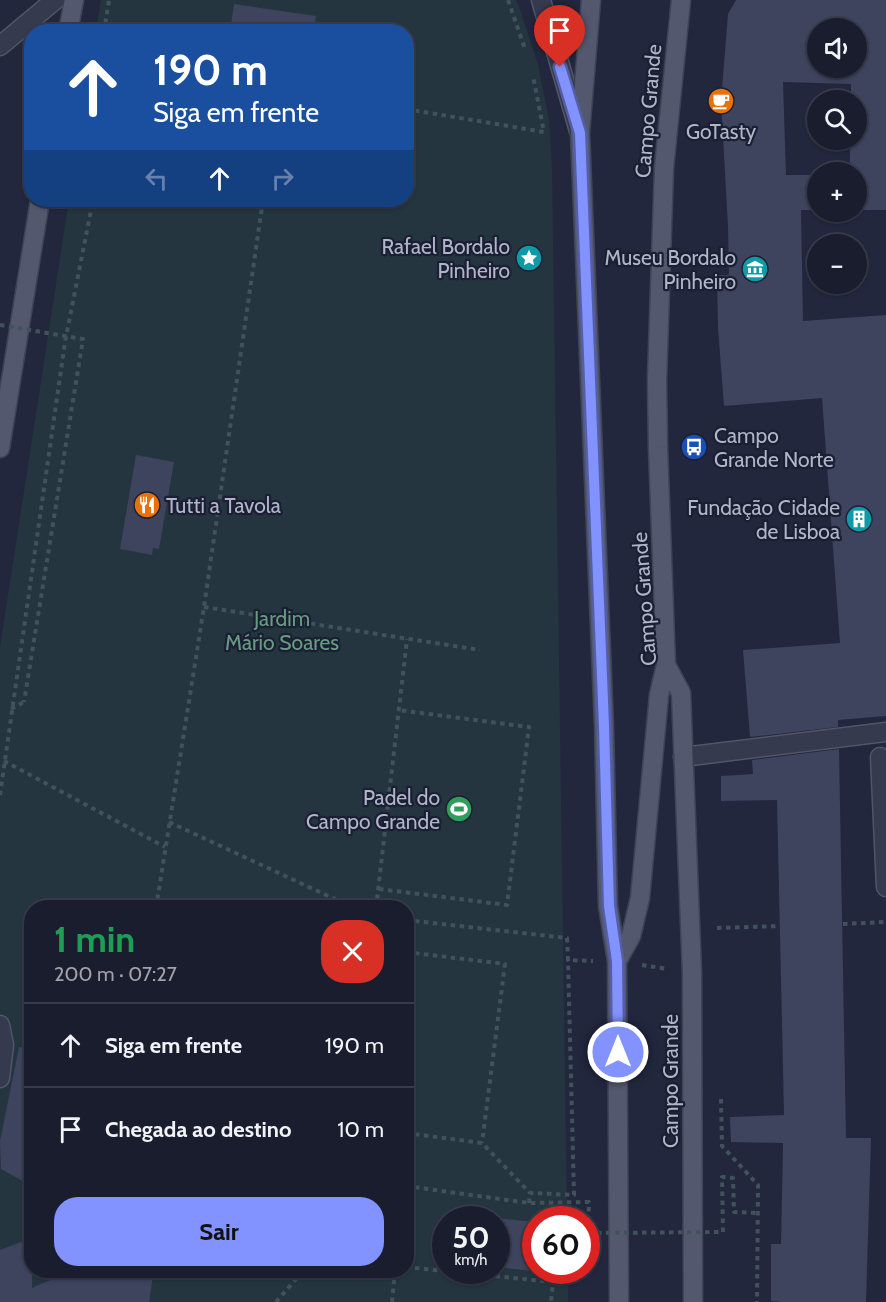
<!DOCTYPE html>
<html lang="pt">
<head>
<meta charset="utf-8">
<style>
	:root { --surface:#1a1d2e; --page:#232636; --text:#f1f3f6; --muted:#9fa2aa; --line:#383b4a; --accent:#8292fe }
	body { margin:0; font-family:Cabin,sans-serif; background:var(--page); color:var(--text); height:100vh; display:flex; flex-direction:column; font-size:22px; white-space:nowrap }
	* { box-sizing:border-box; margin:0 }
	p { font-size:20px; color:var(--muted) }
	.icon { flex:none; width:33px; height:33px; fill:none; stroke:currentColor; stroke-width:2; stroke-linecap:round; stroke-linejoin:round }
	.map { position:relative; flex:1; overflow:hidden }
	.side { position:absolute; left:24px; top:900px; width:390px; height:378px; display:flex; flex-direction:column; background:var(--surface); border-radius:24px; box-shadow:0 2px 4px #0004,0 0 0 2px var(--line) }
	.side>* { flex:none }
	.hud { position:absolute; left:24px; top:24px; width:390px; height:183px; border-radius:24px; box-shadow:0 2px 4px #0004,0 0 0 2px var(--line); background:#1a4fa0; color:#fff; overflow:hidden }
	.buttons { position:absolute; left:807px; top:18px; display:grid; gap:12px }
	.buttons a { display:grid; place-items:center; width:60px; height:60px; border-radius:50%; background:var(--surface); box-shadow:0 2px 4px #0004,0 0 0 2px var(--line); font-size:30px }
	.speed { position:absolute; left:432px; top:1206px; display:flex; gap:12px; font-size:30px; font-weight:700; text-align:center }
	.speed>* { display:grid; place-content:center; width:78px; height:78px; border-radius:50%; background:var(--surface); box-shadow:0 2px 4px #0004,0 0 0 2px var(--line); line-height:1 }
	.speed small { font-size:15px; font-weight:400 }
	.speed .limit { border:9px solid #d22; background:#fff; color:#111 }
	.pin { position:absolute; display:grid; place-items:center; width:51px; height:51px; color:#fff; margin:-62px -26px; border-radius:50% 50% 50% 0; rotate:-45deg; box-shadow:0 0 6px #0007 }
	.pin .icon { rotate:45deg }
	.me { position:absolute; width:66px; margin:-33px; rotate:0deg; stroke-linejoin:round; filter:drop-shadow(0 0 4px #0008) }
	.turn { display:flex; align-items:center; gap:21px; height:126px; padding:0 30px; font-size:27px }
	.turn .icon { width:78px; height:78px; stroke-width:2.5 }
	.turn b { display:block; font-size:42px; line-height:51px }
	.lanes { display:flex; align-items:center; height:57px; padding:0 30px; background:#0003; justify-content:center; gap:30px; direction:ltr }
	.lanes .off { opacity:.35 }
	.round { display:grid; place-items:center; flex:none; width:63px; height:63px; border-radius:24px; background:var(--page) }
	.headline { display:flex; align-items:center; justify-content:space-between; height:102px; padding:0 30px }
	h1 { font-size:36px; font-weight:800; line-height:45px; color:#1e9e55 }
	.primary-button { display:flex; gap:12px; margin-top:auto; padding:12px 30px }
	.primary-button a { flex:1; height:69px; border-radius:24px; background:var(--accent); color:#111; font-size:24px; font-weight:800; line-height:69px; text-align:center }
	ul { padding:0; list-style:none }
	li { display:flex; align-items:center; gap:18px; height:84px; padding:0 30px; border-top:2px solid var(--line) }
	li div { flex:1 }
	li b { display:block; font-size:22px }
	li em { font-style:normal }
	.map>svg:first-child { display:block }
	.green { fill:#24353f; fill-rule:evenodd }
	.building { fill:#3e435e; fill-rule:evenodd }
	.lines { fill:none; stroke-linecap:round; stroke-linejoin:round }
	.minor-casing { stroke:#515569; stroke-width:21 }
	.major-casing { stroke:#3f4357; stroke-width:21 }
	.path { stroke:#42525c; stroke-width:4; stroke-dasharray:4.5 4.5; stroke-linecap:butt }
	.minor { stroke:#363a4e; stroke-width:18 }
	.major { stroke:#54586e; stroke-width:18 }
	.path-bridge { stroke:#42525c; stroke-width:4; stroke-dasharray:4.5 4.5; stroke-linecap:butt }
	.route-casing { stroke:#545fa5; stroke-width:15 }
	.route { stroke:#8292fe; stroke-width:10 }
	.labels { text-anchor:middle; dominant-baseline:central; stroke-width:4.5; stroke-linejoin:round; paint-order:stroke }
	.street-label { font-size:21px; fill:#b2b5c9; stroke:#1b1f33 }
	.poi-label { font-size:21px; fill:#b2b5c9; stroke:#1b1f33; text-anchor:end }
	.park-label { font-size:21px; fill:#679c81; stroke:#1b1f33 }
</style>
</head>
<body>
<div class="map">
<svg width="886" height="1302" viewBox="0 0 886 1302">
	<rect width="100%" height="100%" fill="#22273e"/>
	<path class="green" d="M 101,0 L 516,0 L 520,9 L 538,65 L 549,120 L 552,169 L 567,1219 L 536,1220 L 536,1270 L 568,1271 L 568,1302 L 0,1302 L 0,647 L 69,200 L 406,200 L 406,32 L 96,31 ZM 32,908 L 406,908 L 406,1270 L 32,1270 ZM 446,1220 L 496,1220 L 496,1270 L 446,1270 Z"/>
	<g class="building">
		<path d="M 736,0 L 886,0 L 886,210 L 856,210 L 856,172 L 850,172 L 850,140 L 856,140 L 856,100 L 851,100 L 851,84 L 783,82 L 786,175 L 818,175 L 818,210 L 801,210 L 803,321 L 886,315 L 886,716 L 838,720 L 838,727 L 750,737 L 743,650 L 840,643 L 822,398 L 724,406 L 718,328 L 717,275 L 729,275 L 728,227 L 721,101 L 728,14 ZM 818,28 L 856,28 L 856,68 L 818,68 Z"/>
		<path d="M 234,4 L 316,16 L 314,32 L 230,32 Z"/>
		<path d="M 136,455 L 174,462 L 159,549 L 153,548 L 152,555 L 120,549 Z"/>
		<path d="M 839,749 L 846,1138 L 871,1138 L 866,1302 L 781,1302 L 771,1301 L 771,1244 L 781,1244 L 783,1143 L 731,1142 L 730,1117 L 784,1115 L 777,800 L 721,801 L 721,776 L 753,774 L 752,760 Z"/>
		<path d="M 19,1047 L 32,1048 L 32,1186 L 1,1169 L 0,1141 Z"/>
		<path d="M 496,1218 L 536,1222 L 532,1271 L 496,1267 Z"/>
		<path d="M 32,1238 L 32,1288 L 73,1270 L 154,1270 L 149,1302 L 0,1302 L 0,1250 Z"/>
	</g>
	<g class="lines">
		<defs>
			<g id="minor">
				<path d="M 541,0 L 579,131"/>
				<path d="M 0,46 L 55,0"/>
				<path d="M 683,757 L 886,732"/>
				<path d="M 880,757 L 886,887"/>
				<path d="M 0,1025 L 4,1045 L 0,1078"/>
			</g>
			<g id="major">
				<path d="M 591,0 L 580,133 L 604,726 L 608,906 L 617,961 L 619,1302"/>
				<path d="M 681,0 L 664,168 L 657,380 L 658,448 L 666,665 L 681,693 L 692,973 L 693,1302"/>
				<path d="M 68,32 L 74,0"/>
				<path d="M 0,448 L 40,200"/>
				<path d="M 617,961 L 631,936 L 640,898 L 659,695 L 666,665"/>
			</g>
		</defs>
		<use href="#minor" class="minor-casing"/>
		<use href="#major" class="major-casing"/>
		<g class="path">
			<path d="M 508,0 L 525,49"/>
			<path d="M 104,32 L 109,0"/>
			<path d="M 406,109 L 544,132 L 533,76"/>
			<path d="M 204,607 L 480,650"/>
			<path d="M 11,709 L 24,702"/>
			<path d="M 4,761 L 165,847"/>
			<path d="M 0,795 L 65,342 L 93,200"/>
			<path d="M 169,822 L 354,908"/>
			<path d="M 379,889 L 507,905 L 529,727 L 398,710"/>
			<path d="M 156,908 L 204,607 L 263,200"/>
			<path d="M 376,908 L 407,639"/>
			<path d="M 406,920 L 567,938 L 568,960 L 593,961"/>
			<path d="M 843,924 L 886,922"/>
			<path d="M 717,928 L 780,926"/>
			<path d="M 406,952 L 505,964 L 482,1143"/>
			<path d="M 642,965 L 667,969"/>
			<path d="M 721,1099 L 722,1146 L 758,1185 L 757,1302"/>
			<path d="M 406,1133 L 482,1143 L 530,1193"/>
			<path d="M 406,1186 L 529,1203 L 589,1202 L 588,1233"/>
			<path d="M 529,1203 L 530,1193 L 574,1195 L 568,960"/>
			<path d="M 723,1232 L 722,1177 L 733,1178 L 734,1212 L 757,1213"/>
			<path d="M 406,1267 L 553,1282 L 551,1302"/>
			<path d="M 276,1302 L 304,1270"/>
			<path d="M 392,1302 L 395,1270"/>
		</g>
		<use href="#minor" class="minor"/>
		<use href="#major" class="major"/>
		<g class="path-bridge">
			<path d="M 0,325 L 83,339 L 24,702"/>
			<path d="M 588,1233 L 723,1232"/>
		</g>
	</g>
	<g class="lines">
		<defs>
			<path id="route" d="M 560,67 L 580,133 L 604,726 L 609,906 L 617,961 L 618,1052"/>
		</defs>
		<use href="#route" class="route-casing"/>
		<use href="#route" class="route"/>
	</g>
	<defs>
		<symbol id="cafe-disc" viewBox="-11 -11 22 22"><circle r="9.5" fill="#e8710a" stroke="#1b1f33"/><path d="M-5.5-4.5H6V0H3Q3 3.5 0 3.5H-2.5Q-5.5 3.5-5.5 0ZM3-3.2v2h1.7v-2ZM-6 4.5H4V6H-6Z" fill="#fff"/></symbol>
		<symbol id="sight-disc" viewBox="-11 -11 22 22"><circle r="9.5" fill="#0f9aa8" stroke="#1b1f33"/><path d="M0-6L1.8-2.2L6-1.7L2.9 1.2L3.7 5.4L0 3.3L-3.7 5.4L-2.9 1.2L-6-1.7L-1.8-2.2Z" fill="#fff"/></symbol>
		<symbol id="museum-disc" viewBox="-11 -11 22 22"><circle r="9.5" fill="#0f9aa8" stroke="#1b1f33"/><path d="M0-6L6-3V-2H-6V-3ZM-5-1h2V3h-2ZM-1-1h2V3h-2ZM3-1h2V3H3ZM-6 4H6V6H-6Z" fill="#fff"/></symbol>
		<symbol id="bus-disc" viewBox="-11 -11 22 22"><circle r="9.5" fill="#1a4fb4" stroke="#1b1f33"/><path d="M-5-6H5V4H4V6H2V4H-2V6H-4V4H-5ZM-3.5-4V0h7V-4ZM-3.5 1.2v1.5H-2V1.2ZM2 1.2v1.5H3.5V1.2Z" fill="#fff"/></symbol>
		<symbol id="restaurant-disc" viewBox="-11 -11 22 22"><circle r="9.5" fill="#e8710a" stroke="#1b1f33"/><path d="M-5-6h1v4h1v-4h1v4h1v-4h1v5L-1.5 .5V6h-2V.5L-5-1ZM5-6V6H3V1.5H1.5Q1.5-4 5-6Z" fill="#fff"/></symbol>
		<symbol id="building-disc" viewBox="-11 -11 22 22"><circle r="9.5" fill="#0f9aa8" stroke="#1b1f33"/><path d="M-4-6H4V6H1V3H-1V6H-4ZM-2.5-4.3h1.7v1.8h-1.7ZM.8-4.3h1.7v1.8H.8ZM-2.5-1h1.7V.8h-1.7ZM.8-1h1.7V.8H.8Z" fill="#fff"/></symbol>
		<symbol id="stadium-disc" viewBox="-11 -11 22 22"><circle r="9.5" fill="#2e9e5b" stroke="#1b1f33"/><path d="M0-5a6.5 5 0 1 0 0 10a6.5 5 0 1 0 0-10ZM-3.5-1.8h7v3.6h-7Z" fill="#fff"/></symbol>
	</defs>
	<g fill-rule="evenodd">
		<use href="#cafe-disc" x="706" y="86" width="30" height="30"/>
		<use href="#sight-disc" x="514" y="243" width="30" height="30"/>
		<use href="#museum-disc" x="740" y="254" width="30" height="30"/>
		<use href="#bus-disc" x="679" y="432" width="30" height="30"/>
		<use href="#restaurant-disc" x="132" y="490" width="30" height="30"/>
		<use href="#building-disc" x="844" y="504" width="30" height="30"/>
		<use href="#stadium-disc" x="444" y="794" width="30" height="30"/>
	</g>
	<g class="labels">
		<g class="street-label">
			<text transform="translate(648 111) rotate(-85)">Campo Grande</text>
			<text transform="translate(644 599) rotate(-94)">Campo Grande</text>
			<text transform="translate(670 1081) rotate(-90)">Campo Grande</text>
		</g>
		<g class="poi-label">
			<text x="721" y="131" text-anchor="middle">GoTasty</text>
			<text x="510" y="246">Rafael Bordalo<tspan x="510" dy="24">Pinheiro</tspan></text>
			<text x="736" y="257">Museu Bordalo<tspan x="736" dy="24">Pinheiro</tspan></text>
			<text x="714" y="435" text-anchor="start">Campo<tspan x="714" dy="24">Grande Norte</tspan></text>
			<text x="166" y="505" text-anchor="start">Tutti a Tavola</text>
			<text x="840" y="507">Fundação Cidade<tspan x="840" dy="24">de Lisboa</tspan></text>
			<text x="440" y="797">Padel do<tspan x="440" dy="24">Campo Grande</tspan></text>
		</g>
		<g class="park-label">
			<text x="282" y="618">Jardim<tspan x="282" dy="24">Mário Soares</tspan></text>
		</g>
	</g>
</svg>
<div class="buttons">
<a><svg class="icon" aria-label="sound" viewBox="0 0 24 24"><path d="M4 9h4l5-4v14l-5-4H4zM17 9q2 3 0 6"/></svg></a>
<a><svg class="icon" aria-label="search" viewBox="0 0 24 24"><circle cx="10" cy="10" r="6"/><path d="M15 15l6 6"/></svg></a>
<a>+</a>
<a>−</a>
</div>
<div class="speed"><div>50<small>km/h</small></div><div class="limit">60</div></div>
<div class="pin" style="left:560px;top:67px;background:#d93025"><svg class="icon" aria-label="arrive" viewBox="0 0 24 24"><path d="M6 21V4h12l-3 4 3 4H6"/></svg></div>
<svg class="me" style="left:618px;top:1052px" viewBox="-20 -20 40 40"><circle r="17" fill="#8292fe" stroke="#fff" stroke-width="3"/><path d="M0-11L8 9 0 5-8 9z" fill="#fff"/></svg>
<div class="hud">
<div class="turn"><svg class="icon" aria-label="ahead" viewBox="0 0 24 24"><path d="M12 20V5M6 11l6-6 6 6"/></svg><div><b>190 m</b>Siga em frente</div></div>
<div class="lanes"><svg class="icon off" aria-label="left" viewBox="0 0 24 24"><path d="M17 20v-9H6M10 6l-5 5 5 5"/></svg><svg class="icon" aria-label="ahead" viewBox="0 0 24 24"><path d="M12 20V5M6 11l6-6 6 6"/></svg><svg class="icon off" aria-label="right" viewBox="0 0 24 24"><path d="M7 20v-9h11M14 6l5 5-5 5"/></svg></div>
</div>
<section class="side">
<div class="headline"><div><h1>1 min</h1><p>200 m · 07:27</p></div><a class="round" style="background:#d93025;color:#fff"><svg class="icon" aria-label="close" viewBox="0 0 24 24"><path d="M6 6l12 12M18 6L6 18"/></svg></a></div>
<ul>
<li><svg class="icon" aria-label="ahead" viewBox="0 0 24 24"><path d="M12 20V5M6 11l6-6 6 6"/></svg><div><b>Siga em frente</b></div><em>190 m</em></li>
<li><svg class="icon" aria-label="arrive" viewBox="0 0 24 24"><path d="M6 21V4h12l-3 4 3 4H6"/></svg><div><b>Chegada ao destino</b></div><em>10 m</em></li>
</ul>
<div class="primary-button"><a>Sair</a></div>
</section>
</div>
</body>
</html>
